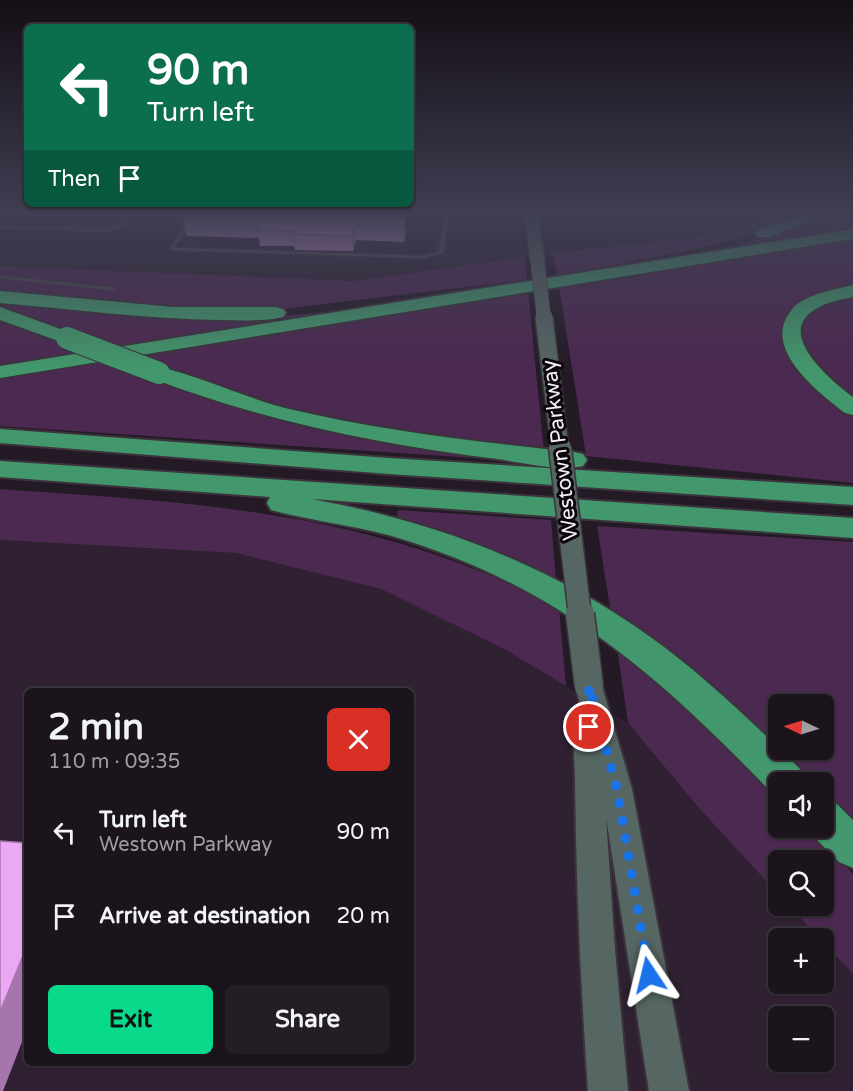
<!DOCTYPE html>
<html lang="en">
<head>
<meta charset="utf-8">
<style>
	:root { --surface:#1b141c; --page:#241d25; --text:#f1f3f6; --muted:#a09ea3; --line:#39333b; --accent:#09d98b }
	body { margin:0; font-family:"Varela Round",sans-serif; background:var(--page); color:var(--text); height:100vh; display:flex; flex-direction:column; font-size:22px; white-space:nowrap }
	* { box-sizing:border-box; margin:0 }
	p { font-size:20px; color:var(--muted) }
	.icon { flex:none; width:33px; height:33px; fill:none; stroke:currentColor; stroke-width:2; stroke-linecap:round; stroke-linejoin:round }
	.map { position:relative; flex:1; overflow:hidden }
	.drawer { position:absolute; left:24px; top:688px; width:390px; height:378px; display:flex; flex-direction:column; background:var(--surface); border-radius:9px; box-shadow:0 2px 4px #0004,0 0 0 2px var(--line) }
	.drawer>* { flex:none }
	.top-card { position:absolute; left:24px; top:24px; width:390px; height:183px; border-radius:9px; box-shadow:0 2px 4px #0004,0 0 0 2px var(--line); background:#0b6e4f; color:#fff; overflow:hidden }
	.needle { width:39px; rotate:274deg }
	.tools { position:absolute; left:768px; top:694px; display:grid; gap:12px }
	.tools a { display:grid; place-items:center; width:66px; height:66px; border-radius:9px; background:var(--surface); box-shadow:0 2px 4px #0004,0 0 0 2px var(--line); font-size:30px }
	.pin { position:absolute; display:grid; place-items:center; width:51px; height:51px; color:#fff; margin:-26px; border:3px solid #fff; border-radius:50%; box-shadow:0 2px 6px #0007 }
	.me { position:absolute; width:66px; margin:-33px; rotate:350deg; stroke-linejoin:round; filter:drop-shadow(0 0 4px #0008) }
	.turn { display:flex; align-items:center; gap:21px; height:126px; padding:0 24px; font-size:27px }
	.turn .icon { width:78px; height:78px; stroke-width:2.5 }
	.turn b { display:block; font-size:42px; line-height:51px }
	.then { display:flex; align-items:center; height:57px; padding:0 24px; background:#0003; gap:12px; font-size:22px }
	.round { display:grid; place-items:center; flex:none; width:63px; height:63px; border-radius:9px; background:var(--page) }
	.overview { display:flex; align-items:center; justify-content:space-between; height:102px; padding:0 24px }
	h1 { font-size:36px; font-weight:700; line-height:45px }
	.cta { display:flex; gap:12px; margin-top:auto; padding:12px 24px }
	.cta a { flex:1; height:69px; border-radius:9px; background:var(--accent); color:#111; font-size:24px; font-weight:700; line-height:69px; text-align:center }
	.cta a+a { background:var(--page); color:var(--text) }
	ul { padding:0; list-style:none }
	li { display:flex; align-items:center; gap:18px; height:84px; padding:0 24px }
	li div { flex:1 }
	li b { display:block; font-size:22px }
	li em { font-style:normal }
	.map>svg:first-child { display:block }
	.built { fill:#302132; fill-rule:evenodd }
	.green { fill:#4c2951; fill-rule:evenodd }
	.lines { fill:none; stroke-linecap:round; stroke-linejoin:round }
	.stream { stroke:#4a4c4c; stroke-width:3 }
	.lane-casing { stroke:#3b343c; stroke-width:3 }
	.secondary-casing { stroke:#3b343c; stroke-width:4 }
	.highway-casing { stroke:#3b343c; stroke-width:4 }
	.lane { fill:#5e525f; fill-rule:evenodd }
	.secondary { fill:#566763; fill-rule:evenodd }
	.highway { fill:#43976c; fill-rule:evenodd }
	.secondary-bridge-far3-casing { stroke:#3b343c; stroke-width:15; stroke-linecap:butt }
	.secondary-bridge-far2-casing { stroke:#3b343c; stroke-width:20; stroke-linecap:butt }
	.secondary-bridge-far1-casing { stroke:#3b343c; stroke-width:25; stroke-linecap:butt }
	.secondary-bridge-casing { stroke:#3b343c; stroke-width:31; stroke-linecap:butt }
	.highway-bridge-casing { stroke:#3b343c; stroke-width:24; stroke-linecap:butt }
	.secondary-bridge-far3 { stroke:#566763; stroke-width:14 }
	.secondary-bridge-far2 { stroke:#566763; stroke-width:17 }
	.secondary-bridge-far1 { stroke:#566763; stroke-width:22 }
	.secondary-bridge { stroke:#566763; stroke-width:28 }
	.highway-bridge { stroke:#43976c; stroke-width:22 }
	.wall { fill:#cb90d3 }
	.shaded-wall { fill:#a575ac }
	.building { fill:#eca7f5; stroke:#a575ac; stroke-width:1.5 }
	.route { stroke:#1a73e8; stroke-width:10; stroke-dasharray:0 18 }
	.labels { text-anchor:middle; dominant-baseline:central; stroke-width:6; stroke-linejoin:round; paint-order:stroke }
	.street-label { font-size:21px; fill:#f5eef6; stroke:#0b070b }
</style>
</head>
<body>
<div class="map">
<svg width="853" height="1091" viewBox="0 0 853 1091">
	<rect width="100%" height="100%" fill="#241a26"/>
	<g class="built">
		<path d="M 0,215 L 520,215 L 525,257 L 354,281 L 0,266 Z"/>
		<path d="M 543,215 L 777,215 L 735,229 L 688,238 L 553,253 L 548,253 Z"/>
		<path d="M 0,540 L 236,553 L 381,589 L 504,649 L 628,723 L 699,808 L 778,894 L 778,906 L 789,906 L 820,939 L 778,939 L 778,984 L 824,984 L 824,943 L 853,974 L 853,1091 L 0,1091 ZM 27,692 L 411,692 L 411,1064 L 27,1064 ZM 778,1017 L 824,1017 L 824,1062 L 778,1062 Z"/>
	</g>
	<g class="green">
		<path d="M 777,215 L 806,215 C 728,248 640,260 557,275 L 553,253 L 688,238 L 735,229 Z"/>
		<path d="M 825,215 L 853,215 L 853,230 L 718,250 L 777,234 Z"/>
		<path d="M 853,238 L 853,288 L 792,310 L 786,318 L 783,328 L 853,413 L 853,483 L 586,456 L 559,286 Z"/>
		<path d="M 525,257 L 527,280 L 281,309 L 213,310 L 0,294 L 0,266 L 354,281 Z"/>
		<path d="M 528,291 L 544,452 L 297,414 L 133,358 Z"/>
		<path d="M 853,295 L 853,402 L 819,373 L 799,339 L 801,320 L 813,307 Z"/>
		<path d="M 0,301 L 267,317 L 328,312 L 329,314 L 111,349 L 0,308 Z"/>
		<path d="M 0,319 L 92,353 L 0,366 Z"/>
		<path d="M 111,360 L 182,387 L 475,451 L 474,458 L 0,426 L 0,377 Z"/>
		<path d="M 0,489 C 199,503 380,511 559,609 L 566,686 L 504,649 L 381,589 L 236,553 L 0,540 Z"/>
		<path d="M 398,510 L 551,520 L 556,580 L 478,545 L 397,517 Z"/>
		<path d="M 597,526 L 853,542 L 853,825 L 824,796 L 824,783 L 810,783 L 769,742 L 611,614 ZM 778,705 L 824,705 L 824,750 L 778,750 Z"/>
		<path d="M 617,647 L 734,750 L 778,796 L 778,828 L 809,828 L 853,874 L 853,974 L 824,943 L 824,939 L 820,939 L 789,906 L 824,906 L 824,861 L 778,861 L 778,894 L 699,808 L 628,723 Z"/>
	</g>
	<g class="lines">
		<path class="stream" d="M 0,277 L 113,289"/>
		<defs>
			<g id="lane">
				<path d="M 129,215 L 134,215 L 122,227 L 106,231 L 0,228 L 0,226 L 106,229 L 118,225 Z"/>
				<path d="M 193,215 L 197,215 L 175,246 L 176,248 L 422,256 L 439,252 L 445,215 L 449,215 L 443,253 L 422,258 L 172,250 L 171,246 Z"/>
			</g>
			<g id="secondary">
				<path d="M 525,215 L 537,215 L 544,257 L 542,260 L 537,261 L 530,257 Z"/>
				<path d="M 589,674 L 599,678 L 602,686 L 632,789 L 689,1091 L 649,1091 L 606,817 L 615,950 L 628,1091 L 588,1091 C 581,988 576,884 575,781 C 575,762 570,719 580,705 L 576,686 L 579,678 Z"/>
			</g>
			<g id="highway">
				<path d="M 800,215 L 822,215 L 819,218 L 769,237 L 757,237 L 755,234 L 757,231 Z"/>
				<path d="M 853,229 L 853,239 L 0,378 L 0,366 Z"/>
				<path d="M 853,285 L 853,297 C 838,300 822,303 810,313 C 779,338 834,383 853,397 L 853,415 L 845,413 C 819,393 765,351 788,315 C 791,311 793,307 797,304 C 813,293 833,290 853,285 Z"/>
				<path d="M 0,291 L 173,307 L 276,307 L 283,309 L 286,313 L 283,317 C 263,322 240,320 219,320 C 146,319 73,309 0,303 Z"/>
				<path d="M 0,307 L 74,334 L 77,338 L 74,342 L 67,344 L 0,320 Z"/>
				<path d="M 159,367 C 203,377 245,398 289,409 C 383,431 479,442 574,452 L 583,454 L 587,460 L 583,466 C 560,472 521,462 497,459 C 378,444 263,421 151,378 L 148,373 L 151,368 Z"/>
				<path d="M 0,429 L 389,458 L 853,487 L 853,505 L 389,474 L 0,443 Z"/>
				<path d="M 0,461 L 853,518 L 853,538 L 312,499 C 433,521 548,564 649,636 C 704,675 754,724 801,770 L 807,783 L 778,783 L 778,798 L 775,796 C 663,680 565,591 408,541 C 363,526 316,522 271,510 L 267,503 L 270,497 L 0,477 Z"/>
				<path d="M 824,799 L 838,805 L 853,820 L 853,868 L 839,862 L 810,833 L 808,828 L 824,828 Z"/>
			</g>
		</defs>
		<use href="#lane" class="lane-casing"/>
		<use href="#secondary" class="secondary-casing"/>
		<use href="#highway" class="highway-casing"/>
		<use href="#lane" class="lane"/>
		<use href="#secondary" class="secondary"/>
		<use href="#highway" class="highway"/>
		<defs>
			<path id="secondary-bridge-far3" d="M 537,257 L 544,319"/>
			<path id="secondary-bridge-far2" d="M 544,317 L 560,449"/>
			<path id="secondary-bridge-far1" d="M 560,448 L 580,615"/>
			<path id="secondary-bridge" d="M 580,614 L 589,686"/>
			<path id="highway-bridge" d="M 67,338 L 159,373"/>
		</defs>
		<use href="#secondary-bridge-far3" class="secondary-bridge-far3-casing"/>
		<use href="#secondary-bridge-far2" class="secondary-bridge-far2-casing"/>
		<use href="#secondary-bridge-far1" class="secondary-bridge-far1-casing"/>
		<use href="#secondary-bridge" class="secondary-bridge-casing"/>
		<use href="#highway-bridge" class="highway-bridge-casing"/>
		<use href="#secondary-bridge-far3" class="secondary-bridge-far3"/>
		<use href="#secondary-bridge-far2" class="secondary-bridge-far2"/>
		<use href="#secondary-bridge-far1" class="secondary-bridge-far1"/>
		<use href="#secondary-bridge" class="secondary-bridge"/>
		<use href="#highway-bridge" class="highway-bridge"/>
	</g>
	<path class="wall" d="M 406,215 L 406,229 L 404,242 L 356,240 L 353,251 L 295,250 L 294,246 L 260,246 L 259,238 L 187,236 L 183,221 Z"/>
	<g class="shaded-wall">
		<path d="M 406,215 L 406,229 L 404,242 L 403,226 Z"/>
		<path d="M 355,225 L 356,240 L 353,251 L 351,236 Z"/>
		<path d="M 27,946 L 27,1029 L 3,1091 L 0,1091 L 0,1012 Z"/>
	</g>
	<g class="building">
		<path d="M 187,215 L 406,215 L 403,226 L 355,225 L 351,236 L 293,234 L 294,231 L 257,230 L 261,223 L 183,221 Z"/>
		<path d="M 0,841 L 27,843 L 27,946 L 0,1012 Z"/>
	</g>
	<linearGradient id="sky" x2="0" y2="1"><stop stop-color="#140e15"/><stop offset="0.58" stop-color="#3f3e52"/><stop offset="1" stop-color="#3f3e52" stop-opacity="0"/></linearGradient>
	<rect width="853" height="368" fill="url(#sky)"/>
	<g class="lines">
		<path class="route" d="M 589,727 L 589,686 L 617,789 L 649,975"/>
	</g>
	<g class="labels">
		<g class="street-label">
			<text transform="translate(560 450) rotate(-97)">Westown Parkway</text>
		</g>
	</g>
</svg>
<div class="tools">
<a><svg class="needle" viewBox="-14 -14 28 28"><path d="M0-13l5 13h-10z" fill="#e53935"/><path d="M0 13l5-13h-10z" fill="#a09ea3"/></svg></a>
<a><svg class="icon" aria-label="sound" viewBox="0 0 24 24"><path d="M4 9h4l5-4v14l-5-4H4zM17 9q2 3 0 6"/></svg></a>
<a><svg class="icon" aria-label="search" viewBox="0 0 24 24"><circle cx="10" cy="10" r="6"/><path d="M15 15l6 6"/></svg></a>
<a>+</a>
<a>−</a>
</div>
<div class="pin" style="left:589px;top:727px;background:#d93025"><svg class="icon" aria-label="arrive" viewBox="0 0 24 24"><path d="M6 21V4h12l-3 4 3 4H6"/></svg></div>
<svg class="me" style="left:649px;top:975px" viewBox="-20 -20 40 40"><path d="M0-17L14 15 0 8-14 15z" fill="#1a73e8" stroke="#fff" stroke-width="4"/></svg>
<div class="top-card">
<div class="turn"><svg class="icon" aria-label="left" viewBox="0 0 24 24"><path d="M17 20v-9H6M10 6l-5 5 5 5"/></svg><div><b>90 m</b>Turn left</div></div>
<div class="then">Then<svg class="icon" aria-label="arrive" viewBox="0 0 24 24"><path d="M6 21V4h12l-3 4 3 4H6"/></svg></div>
</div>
<section class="drawer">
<div class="overview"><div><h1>2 min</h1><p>110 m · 09:35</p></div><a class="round" style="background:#d93025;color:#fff"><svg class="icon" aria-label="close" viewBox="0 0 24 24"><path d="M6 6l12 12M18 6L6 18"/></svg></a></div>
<ul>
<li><svg class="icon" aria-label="left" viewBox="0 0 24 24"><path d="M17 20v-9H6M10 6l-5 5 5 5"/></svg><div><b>Turn left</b><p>Westown Parkway</p></div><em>90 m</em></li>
<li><svg class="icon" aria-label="arrive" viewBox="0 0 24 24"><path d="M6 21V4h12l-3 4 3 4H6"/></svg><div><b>Arrive at destination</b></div><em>20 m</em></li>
</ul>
<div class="cta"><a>Exit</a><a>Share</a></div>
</section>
</div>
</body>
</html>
